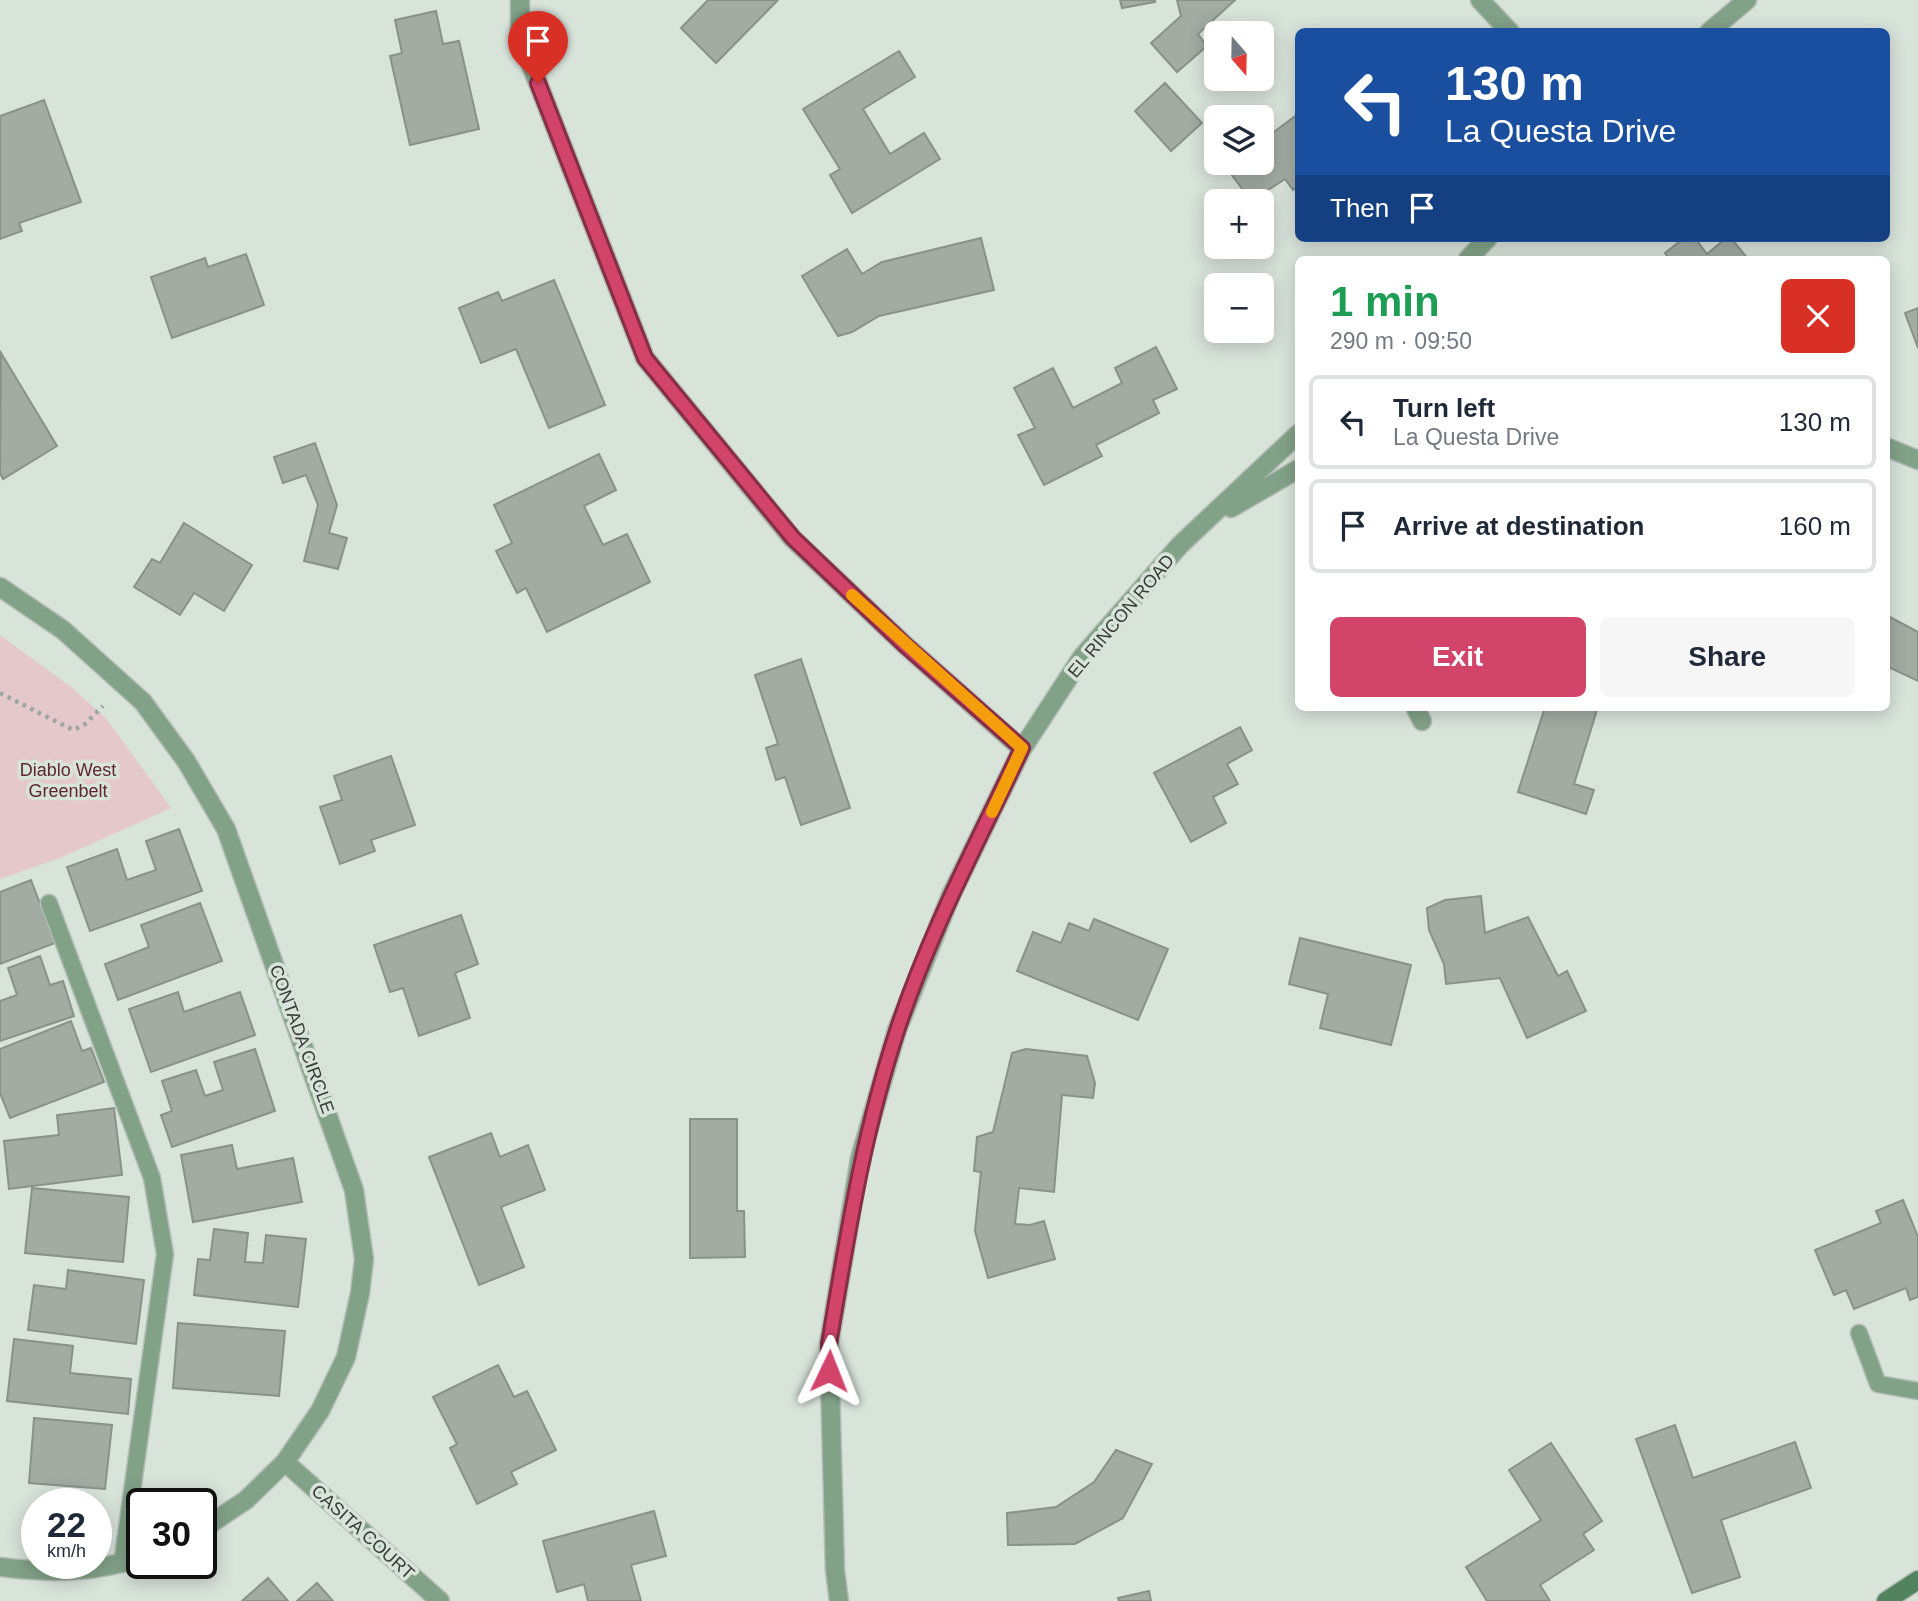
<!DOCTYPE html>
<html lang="en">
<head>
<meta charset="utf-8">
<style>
	:root { --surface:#fff; --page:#f6f6f7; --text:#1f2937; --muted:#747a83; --line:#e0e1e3; --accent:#d3446b }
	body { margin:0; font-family:Helvetica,sans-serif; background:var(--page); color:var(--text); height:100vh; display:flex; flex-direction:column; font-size:26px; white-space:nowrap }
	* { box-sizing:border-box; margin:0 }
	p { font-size:23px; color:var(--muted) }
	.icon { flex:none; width:38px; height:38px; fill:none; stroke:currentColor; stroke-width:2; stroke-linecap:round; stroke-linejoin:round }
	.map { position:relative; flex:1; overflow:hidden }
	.panel { position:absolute; left:1295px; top:256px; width:595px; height:455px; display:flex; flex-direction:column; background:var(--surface); border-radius:10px; box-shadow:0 4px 18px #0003 }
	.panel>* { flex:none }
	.top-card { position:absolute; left:1295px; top:28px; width:595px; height:214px; border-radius:10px; box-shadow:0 4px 18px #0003; background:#1a4fa0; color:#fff; overflow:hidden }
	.needle { width:46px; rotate:160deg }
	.controls { position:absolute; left:1204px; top:21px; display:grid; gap:14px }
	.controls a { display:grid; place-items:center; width:70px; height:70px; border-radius:10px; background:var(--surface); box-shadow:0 4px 18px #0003; font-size:35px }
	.speed { position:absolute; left:21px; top:1488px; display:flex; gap:14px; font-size:35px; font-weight:700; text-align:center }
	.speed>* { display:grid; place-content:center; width:91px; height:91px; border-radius:50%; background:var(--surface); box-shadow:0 4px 18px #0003; line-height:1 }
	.speed small { font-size:18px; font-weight:400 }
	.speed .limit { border:4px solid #111; border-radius:10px; background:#fff; color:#111 }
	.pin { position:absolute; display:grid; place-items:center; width:60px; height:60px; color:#fff; margin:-72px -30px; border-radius:50% 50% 50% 0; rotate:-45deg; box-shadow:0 0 7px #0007 }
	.pin .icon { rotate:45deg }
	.me { position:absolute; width:77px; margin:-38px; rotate:2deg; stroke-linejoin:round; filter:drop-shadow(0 0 5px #0008) }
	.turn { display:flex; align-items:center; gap:24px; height:147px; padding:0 35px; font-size:32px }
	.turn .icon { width:91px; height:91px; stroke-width:2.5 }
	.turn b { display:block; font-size:49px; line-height:60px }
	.then { display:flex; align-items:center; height:66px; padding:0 35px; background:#0003; gap:14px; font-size:26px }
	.round { display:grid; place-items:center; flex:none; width:74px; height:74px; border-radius:10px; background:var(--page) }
	.headline { display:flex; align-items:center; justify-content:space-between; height:119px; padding:0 35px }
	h1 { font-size:42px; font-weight:700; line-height:52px; color:#1e9e55 }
	.cta { display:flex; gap:14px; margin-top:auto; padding:14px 35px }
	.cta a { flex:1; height:80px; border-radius:10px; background:var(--accent); color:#fff; font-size:28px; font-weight:700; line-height:80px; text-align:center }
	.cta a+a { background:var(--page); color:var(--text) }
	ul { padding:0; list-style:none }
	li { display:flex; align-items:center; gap:21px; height:94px; margin:0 14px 10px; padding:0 21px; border:4px solid var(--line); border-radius:10px }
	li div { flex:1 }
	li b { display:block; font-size:26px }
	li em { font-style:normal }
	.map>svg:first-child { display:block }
	.green { fill:#e5c8cc }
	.building { fill:#a2aca3; stroke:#889289; stroke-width:2 }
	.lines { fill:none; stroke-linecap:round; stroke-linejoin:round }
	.lane-casing { stroke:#b5beb6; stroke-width:19 }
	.street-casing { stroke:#b5beb6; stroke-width:21 }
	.secondary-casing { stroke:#b5beb6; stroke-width:21 }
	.path { stroke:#9da69f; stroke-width:4.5; stroke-dasharray:3.5 5; stroke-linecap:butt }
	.lane { stroke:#82a288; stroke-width:16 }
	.street { stroke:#82a288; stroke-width:18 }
	.secondary { stroke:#53835e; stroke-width:18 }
	.route-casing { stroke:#892c46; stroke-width:18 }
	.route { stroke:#d3446b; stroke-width:12 }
	.slow { stroke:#f59e0b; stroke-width:12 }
	.labels { text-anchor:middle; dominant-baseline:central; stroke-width:7; stroke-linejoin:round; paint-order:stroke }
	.street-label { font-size:18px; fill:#373c38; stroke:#d8e3da }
	.park-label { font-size:18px; fill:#5f2633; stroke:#d8e3da }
</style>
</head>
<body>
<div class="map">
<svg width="1918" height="1601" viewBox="0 0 1918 1601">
	<rect width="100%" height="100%" fill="#d8e3da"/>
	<path class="green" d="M 0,635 L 71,687 L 106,718 L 171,808 L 60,858 L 0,879 Z"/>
	<g class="building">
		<path d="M 708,0 L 778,0 L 716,63 L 681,28 Z"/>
		<path d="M 1120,0 L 1155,0 L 1155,2 L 1122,8 Z"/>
		<path d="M 1235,0 L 1198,34 L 1207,46 L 1177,72 L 1151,43 L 1181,16 L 1177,0 Z"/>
		<path d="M 436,11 L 443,44 L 459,41 L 479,129 L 410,145 L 390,56 L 402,53 L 395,20 Z"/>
		<path d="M 899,51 L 915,77 L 863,109 L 890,154 L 924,133 L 940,159 L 852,213 L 830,175 L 840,169 L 803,109 Z"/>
		<path d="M 1165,83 L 1202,123 L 1171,151 L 1135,111 Z"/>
		<path d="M 44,100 L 81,202 L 19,223 L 22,231 L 0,239 L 0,116 Z"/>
		<path d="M 1298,114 L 1298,186 L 1293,190 L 1285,179 L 1251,201 L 1226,167 L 1232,163 L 1262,163 L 1262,141 Z"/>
		<path d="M 981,238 L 994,290 L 879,316 L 852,332 L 838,336 L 802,276 L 847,249 L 862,274 L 882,262 Z"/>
		<path d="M 1684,238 L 1695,238 L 1707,254 L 1726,238 L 1731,238 L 1748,259 L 1669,259 L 1665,253 Z"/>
		<path d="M 246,254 L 264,305 L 172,338 L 151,277 L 205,258 L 208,267 Z"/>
		<path d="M 554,280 L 605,405 L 549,428 L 516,349 L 481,363 L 459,308 L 498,292 L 502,301 Z"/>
		<path d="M 1918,308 L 1918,348 L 1905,313 Z"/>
		<path d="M 1156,347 L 1177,389 L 1153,400 L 1159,413 L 1096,445 L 1102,456 L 1044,485 L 1018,435 L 1035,428 L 1014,388 L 1053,368 L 1073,408 L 1122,383 L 1115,368 Z"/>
		<path d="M 1,353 L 57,446 L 3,479 L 0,473 Z"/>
		<path d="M 315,443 L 337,505 L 329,533 L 347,538 L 338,569 L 304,561 L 318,505 L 306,475 L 283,483 L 274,457 Z"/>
		<path d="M 599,454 L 616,490 L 584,506 L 603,545 L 627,534 L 650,582 L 547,632 L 526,588 L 517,593 L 496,551 L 512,543 L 494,505 Z"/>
		<path d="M 184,523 L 252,565 L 224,611 L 194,593 L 180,615 L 134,587 L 152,559 L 160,563 Z"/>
		<path d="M 1888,616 L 1918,632 L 1918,681 L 1886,666 Z"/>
		<path d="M 801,659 L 850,808 L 801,825 L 785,777 L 776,780 L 766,748 L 778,744 L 755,675 Z"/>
		<path d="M 1545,707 L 1587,707 L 1597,710 L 1574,784 L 1594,790 L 1586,814 L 1518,792 Z"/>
		<path d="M 1240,727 L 1252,750 L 1227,764 L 1238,784 L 1213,797 L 1226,823 L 1191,842 L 1154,773 Z"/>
		<path d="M 391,756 L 415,825 L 371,840 L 375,851 L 340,864 L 320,807 L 342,800 L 334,776 Z"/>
		<path d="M 179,829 L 202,891 L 90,931 L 67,867 L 117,849 L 127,880 L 156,870 L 146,841 Z"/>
		<path d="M 31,880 L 55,943 L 0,964 L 0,892 Z"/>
		<path d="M 1481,896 L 1485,933 L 1528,917 L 1558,976 L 1567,971 L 1586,1011 L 1527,1038 L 1500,978 L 1446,984 L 1444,964 L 1429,930 L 1427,908 L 1445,900 Z"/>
		<path d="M 200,903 L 222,961 L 118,1000 L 105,964 L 149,947 L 141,925 Z"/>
		<path d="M 461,915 L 478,964 L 455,973 L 470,1018 L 419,1036 L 403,988 L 390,992 L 374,945 Z"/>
		<path d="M 1094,919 L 1168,949 L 1138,1020 L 1017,971 L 1033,932 L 1061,943 L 1069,923 L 1089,931 Z"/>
		<path d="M 1300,938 L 1411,965 L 1391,1045 L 1320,1028 L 1328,994 L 1289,984 Z"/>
		<path d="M 40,956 L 50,985 L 63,981 L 74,1016 L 0,1041 L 0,1001 L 17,995 L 8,968 Z"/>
		<path d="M 178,992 L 184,1012 L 240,992 L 255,1035 L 151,1072 L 129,1009 Z"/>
		<path d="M 71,1021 L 82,1051 L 91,1048 L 104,1082 L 10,1118 L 0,1093 L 0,1049 Z"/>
		<path d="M 255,1049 L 275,1111 L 172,1147 L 161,1115 L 172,1111 L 162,1081 L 196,1070 L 205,1096 L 223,1090 L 214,1062 Z"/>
		<path d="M 1026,1049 L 1087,1056 L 1095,1083 L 1093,1098 L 1062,1095 L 1054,1192 L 1019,1188 L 1015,1224 L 1030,1225 L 1044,1221 L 1055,1259 L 988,1278 L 975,1231 L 981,1172 L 974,1171 L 977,1137 L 993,1132 L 1012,1053 Z"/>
		<path d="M 114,1108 L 122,1175 L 9,1189 L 4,1141 L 59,1135 L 57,1115 Z"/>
		<path d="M 690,1119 L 737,1119 L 737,1211 L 744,1211 L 745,1257 L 690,1258 Z"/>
		<path d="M 491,1133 L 500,1157 L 528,1145 L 545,1190 L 501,1207 L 524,1267 L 479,1285 L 429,1157 Z"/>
		<path d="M 232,1145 L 237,1169 L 293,1158 L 302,1202 L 193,1222 L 181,1155 Z"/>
		<path d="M 32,1188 L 129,1197 L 123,1262 L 25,1253 Z"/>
		<path d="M 1903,1200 L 1918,1237 L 1918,1297 L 1910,1300 L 1906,1288 L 1854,1309 L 1846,1290 L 1834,1295 L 1815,1250 L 1881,1223 L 1876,1211 Z"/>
		<path d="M 214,1229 L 248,1233 L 245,1262 L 263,1263 L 266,1235 L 306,1239 L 298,1307 L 194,1295 L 198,1259 L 210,1260 Z"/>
		<path d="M 68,1270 L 144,1280 L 136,1344 L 28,1330 L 34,1285 L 66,1289 Z"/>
		<path d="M 178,1323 L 285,1331 L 279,1396 L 173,1388 Z"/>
		<path d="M 14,1339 L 73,1346 L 70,1373 L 131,1379 L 128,1414 L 7,1401 Z"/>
		<path d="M 498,1365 L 514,1397 L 527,1391 L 556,1450 L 511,1472 L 517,1484 L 477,1504 L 450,1448 L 457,1444 L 433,1397 Z"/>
		<path d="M 34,1418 L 112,1425 L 105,1489 L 29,1483 Z"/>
		<path d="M 1675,1425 L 1693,1478 L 1795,1442 L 1811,1488 L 1721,1520 L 1740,1577 L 1692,1593 L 1636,1439 Z"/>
		<path d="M 1551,1443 L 1602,1521 L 1583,1534 L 1594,1550 L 1540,1585 L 1550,1601 L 1487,1601 L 1466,1567 L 1541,1520 L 1509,1470 Z"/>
		<path d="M 1116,1450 L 1152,1464 L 1123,1518 L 1075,1544 L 1008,1545 L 1007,1513 L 1056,1507 L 1094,1482 Z"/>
		<path d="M 654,1511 L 666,1556 L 631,1565 L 641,1601 L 588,1601 L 584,1584 L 557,1592 L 543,1541 Z"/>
		<path d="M 268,1578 L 288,1601 L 242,1601 Z"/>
		<path d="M 317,1583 L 333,1601 L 297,1601 Z"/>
		<path d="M 1149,1591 L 1151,1601 L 1119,1601 L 1118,1598 Z"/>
	</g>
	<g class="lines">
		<defs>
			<g id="lane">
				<path d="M 49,903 L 152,1178 L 165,1254 L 122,1564"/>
				<path d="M 1859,1333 L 1878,1384 L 1918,1391"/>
			</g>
			<g id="street">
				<path d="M 520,0 L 520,37 L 645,358 L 792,538 L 905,645 L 1022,749"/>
				<path d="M 1480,0 L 1510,32"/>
				<path d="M 1709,32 L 1747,0"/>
				<path d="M 1468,259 L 1488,238"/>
				<path d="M 1886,447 L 1918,460"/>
				<path d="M 1231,508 L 1298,469"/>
				<path d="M 0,587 L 63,630 L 143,702 L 186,761 L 226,829 L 354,1190 L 364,1259 L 360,1293 L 346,1357 L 320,1411 L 285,1462 L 246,1500 L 201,1530"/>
				<path d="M 1415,707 L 1422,721"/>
				<path d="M 285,1462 L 440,1601"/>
				<path d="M 0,1567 C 48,1573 96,1574 142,1556"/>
				<path d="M 839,1601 L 835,1570 L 829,1344 L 860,1158 L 897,1030 L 951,895 L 1022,749 L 1082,657 L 1180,545 L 1298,434"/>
			</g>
			<path id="secondary" d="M 1886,1601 L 1918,1580"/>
		</defs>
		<use href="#lane" class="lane-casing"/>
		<use href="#street" class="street-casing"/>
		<use href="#secondary" class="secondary-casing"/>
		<path class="path" d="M 0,693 L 73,730 L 84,725 L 103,706"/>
		<use href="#lane" class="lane"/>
		<use href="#street" class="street"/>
		<use href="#secondary" class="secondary"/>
	</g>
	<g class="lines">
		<defs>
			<path id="route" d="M 538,83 L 645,358 L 793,538 L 905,645 L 1022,748 C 978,842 929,933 897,1031 C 863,1134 847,1238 829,1344 L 829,1371"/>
		</defs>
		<use href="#route" class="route-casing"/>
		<use href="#route" class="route"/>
		<path class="slow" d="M 852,595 L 1022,748 L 992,812"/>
	</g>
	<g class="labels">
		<g class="street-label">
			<text transform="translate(1121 616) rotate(-50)">EL RINCON ROAD</text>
			<text transform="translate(302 1039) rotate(70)">CONTADA CIRCLE</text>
			<text transform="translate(363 1532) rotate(42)">CASITA COURT</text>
		</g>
		<g class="park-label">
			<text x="68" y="770">Diablo West<tspan x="68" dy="21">Greenbelt</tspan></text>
		</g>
	</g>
</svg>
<div class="controls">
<a><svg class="needle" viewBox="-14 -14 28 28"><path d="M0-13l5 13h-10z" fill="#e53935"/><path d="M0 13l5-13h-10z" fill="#747a83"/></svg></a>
<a><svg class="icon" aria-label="layers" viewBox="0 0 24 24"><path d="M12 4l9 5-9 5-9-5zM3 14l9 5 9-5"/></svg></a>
<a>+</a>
<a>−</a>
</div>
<div class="speed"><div>22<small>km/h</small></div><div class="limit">30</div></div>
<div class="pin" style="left:538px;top:83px;background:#d93025"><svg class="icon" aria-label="arrive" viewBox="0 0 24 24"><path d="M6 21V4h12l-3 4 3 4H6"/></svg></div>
<svg class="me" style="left:829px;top:1371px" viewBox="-20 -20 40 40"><path d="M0-17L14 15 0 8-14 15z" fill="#d3446b" stroke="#fff" stroke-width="4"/></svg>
<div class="top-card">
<div class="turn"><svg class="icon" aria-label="left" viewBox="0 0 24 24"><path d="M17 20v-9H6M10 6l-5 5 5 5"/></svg><div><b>130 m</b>La Questa Drive</div></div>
<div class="then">Then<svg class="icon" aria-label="arrive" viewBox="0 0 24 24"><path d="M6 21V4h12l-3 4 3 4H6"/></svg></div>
</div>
<section class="panel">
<div class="headline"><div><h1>1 min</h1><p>290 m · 09:50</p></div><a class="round" style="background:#d93025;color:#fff"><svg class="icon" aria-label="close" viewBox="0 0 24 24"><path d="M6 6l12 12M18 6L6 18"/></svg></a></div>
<ul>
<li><svg class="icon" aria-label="left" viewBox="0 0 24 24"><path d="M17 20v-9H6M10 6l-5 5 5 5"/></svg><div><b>Turn left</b><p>La Questa Drive</p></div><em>130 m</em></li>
<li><svg class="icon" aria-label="arrive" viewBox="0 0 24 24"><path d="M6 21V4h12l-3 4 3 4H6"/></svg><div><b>Arrive at destination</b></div><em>160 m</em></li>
</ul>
<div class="cta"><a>Exit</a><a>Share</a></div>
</section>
</div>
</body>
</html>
